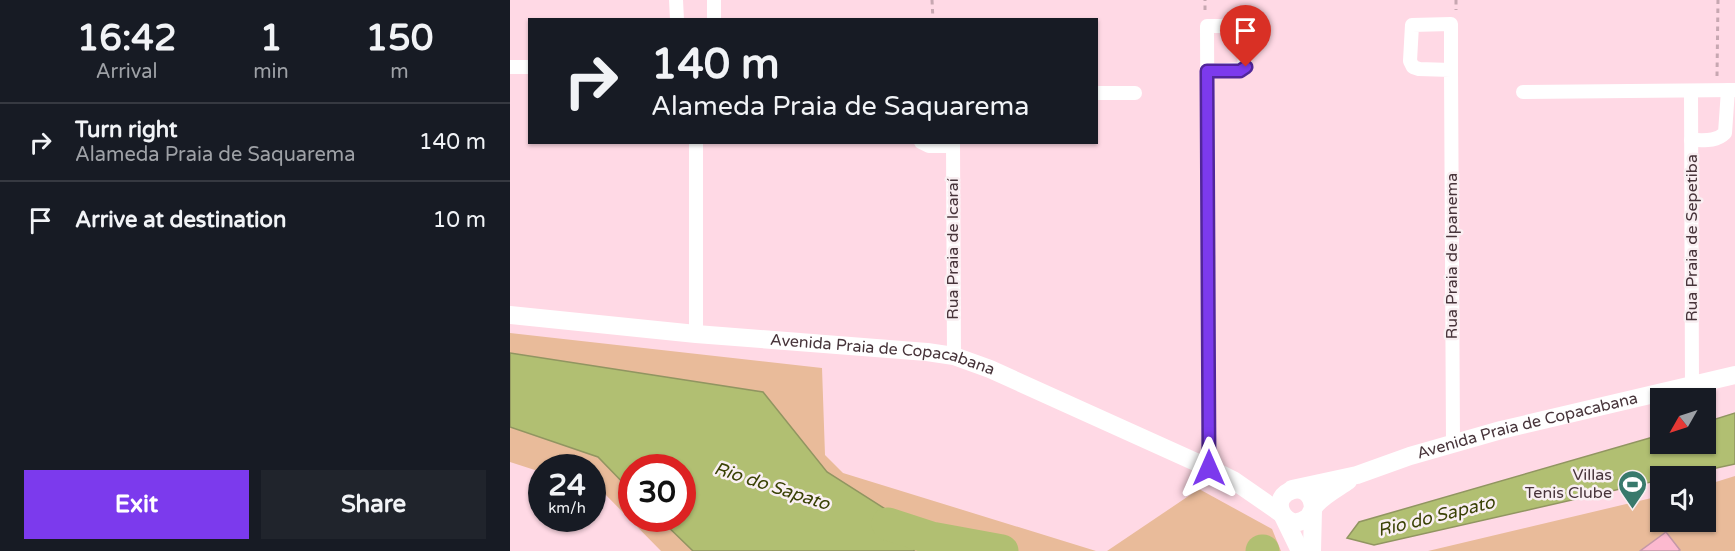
<!DOCTYPE html>
<html lang="en">
<head>
<meta charset="utf-8">
<style>
	:root { --surface:#171b24; --page:#20242c; --text:#f1f3f6; --muted:#9ea1a6; --line:#363941; --accent:#7c3aed }
	body { margin:0; font-family:"Varela Round",sans-serif; background:var(--page); color:var(--text); height:100vh; display:flex; flex-direction:column; font-size:22px; white-space:nowrap }
	* { box-sizing:border-box; margin:0 }
	p { font-size:20px; color:var(--muted) }
	.icon { flex:none; width:33px; height:33px; fill:none; stroke:currentColor; stroke-width:2; stroke-linecap:round; stroke-linejoin:round }
	.map { position:relative; flex:1; overflow:hidden }
	.side { display:flex; flex-direction:column; background:var(--surface); width:510px }
	.side>* { flex:none }
	.hud { position:absolute; left:18px; top:18px; width:570px; height:126px; border-radius:0px; box-shadow:0 2px 4px #0004; background:#171b24; color:var(--text); overflow:hidden }
	.needle { width:39px; rotate:231deg }
	.fabs { position:absolute; left:1140px; top:388px; display:grid; gap:12px }
	.fabs a { display:grid; place-items:center; width:66px; height:66px; border-radius:0px; background:var(--surface); box-shadow:0 2px 4px #0004; font-size:30px }
	.speed { position:absolute; left:18px; top:454px; display:flex; gap:12px; font-size:30px; font-weight:700; text-align:center }
	.speed>* { display:grid; place-content:center; width:78px; height:78px; border-radius:50%; background:var(--surface); box-shadow:0 2px 4px #0004; line-height:1 }
	.speed small { font-size:15px; font-weight:400 }
	.speed .limit { border:9px solid #d22; background:#fff; color:#111 }
	.pin { position:absolute; display:grid; place-items:center; width:51px; height:51px; color:#fff; margin:-62px -26px; border-radius:50% 50% 50% 0; rotate:-45deg; box-shadow:0 0 6px #0007 }
	.pin .icon { rotate:45deg }
	.me { position:absolute; width:66px; margin:-33px; rotate:0deg; stroke-linejoin:round; filter:drop-shadow(0 0 4px #0008) }
	.turn { display:flex; align-items:center; gap:21px; height:126px; padding:0 24px; font-size:27px }
	.turn .icon { width:78px; height:78px; stroke-width:2.5 }
	.turn b { display:block; font-size:42px; line-height:51px }
	.eta { display:flex; justify-content:space-evenly; align-items:center; height:102px; text-align:center }
	.eta b { font-size:36px; font-weight:800; line-height:42px }
	.button { display:flex; gap:12px; margin-top:auto; padding:12px 24px }
	.button a { flex:1; height:69px; border-radius:0px; background:var(--accent); color:#fff; font-size:24px; font-weight:800; line-height:69px; text-align:center }
	.button a+a { background:var(--page); color:var(--text) }
	ul { padding:0; list-style:none }
	li { display:flex; align-items:center; gap:18px; height:78px; padding:0 24px; border-top:2px solid var(--line) }
	li div { flex:1 }
	li b { display:block; font-size:22px }
	li em { font-style:normal }
	main { display:flex; flex:1; min-height:0 }
	.map>svg:first-child { display:block }
	.green { fill:#e9bb9a; fill-rule:evenodd }
	.water { fill:#b1bf72; stroke:#919561; stroke-width:1.5 }
	.lines { fill:none; stroke-linecap:round; stroke-linejoin:round }
	.river { stroke:#b1bf72; stroke-width:33 }
	.building { fill:#fcb9cf; stroke:#c498a7; stroke-width:1.5 }
	.path { stroke:#c7a7b1; stroke-width:3; stroke-dasharray:4.5 4.5; stroke-linecap:butt }
	.minor { stroke:#fff; stroke-width:14 }
	.tertiary { stroke:#fff; stroke-width:18 }
	.route-casing { stroke:#51269a; stroke-width:15 }
	.route { stroke:#7c3aed; stroke-width:10 }
	.labels { text-anchor:middle; dominant-baseline:central; stroke-width:5; stroke-linejoin:round; paint-order:stroke }
	.street-label { font-size:16px; fill:#47343a; stroke:#f9eff2 }
	.poi-label { font-size:16px; fill:#47343a; stroke:#f9eff2; text-anchor:end }
	.water-label { font-size:18px; font-style:italic; fill:#3a4205; stroke:#f9eff2 }
</style>
</head>
<body>
<main>
<section class="side">
<div class="eta">
<div><b>16:42</b><p>Arrival</p></div>
<div><b>1</b><p>min</p></div>
<div><b>150</b><p>m</p></div>
</div>
<ul>
<li><svg class="icon" aria-label="right" viewBox="0 0 24 24"><path d="M7 20v-9h11M14 6l5 5-5 5"/></svg><div><b>Turn right</b><p>Alameda Praia de Saquarema</p></div><em>140 m</em></li>
<li><svg class="icon" aria-label="arrive" viewBox="0 0 24 24"><path d="M6 21V4h12l-3 4 3 4H6"/></svg><div><b>Arrive at destination</b></div><em>10 m</em></li>
</ul>
<div class="button"><a>Exit</a><a>Share</a></div>
</section>
<div class="map">
<svg width="1225" height="551" viewBox="0 0 1225 551">
	<rect width="100%" height="100%" fill="#ffd9e5"/>
	<g class="green">
		<path d="M 0,333 L 312,368 L 315,455 L 333,473 L 586,551 L 151,551 L 91,490 L 83,487 L 82,468 L 32,468 L 31,472 L 0,462 ZM 122,468 L 172,468 L 172,519 L 122,519 Z"/>
		<path d="M 1225,476 L 1225,551 L 918,551 L 1150,496 L 1150,522 L 1196,522 L 1196,485 Z"/>
		<path d="M 689,489 L 762,529 L 771,551 L 597,551 Z"/>
	</g>
	<g class="water">
		<path d="M 0,353 L 253,392 L 317,472 L 421,538 L 403,551 L 183,551 L 150,519 L 172,519 L 172,468 L 122,468 L 121,491 L 88,457 L 0,427 Z"/>
		<path d="M 1225,413 L 1225,464 L 1165,477 L 1150,477 L 1150,480 L 864,545 L 837,538 L 849,522 L 1150,435 L 1150,444 L 1196,444 L 1196,422 Z"/>
	</g>
	<g class="lines">
		<g class="river">
			<path d="M 378,524 L 421,538 L 492,551"/>
			<path d="M 752,551 L 753,551"/>
		</g>
	</g>
	<path class="building" d="M 1156,532 L 1170,550 L 1168,551 L 1130,551 Z"/>
	<g class="lines">
		<g class="path">
			<path d="M 422,0 L 423,20"/>
			<path d="M 946,0 L 946,10"/>
			<path d="M 695,10 L 695,0"/>
			<path d="M 1207,76 L 1208,0"/>
		</g>
		<g class="minor">
			<path d="M 166,0 L 167,20"/>
			<path d="M 204,20 L 204,0"/>
			<path d="M 0,67 L 20,67"/>
			<path d="M 941,70 L 909,69 L 903,67 L 900,61 L 902,25 L 941,24 L 941,70 L 943,443"/>
			<path d="M 697,71 L 734,69 L 736,33 L 734,28 L 729,26 L 697,26 L 699,468"/>
			<path d="M 1181,91 L 1182,385"/>
			<path d="M 1013,92 L 1225,90"/>
			<path d="M 586,93 L 625,93"/>
			<path d="M 1181,140 C 1194,140 1206,142 1215,133 L 1218,90"/>
			<path d="M 186,142 L 186,334"/>
			<path d="M 411,142 L 419,146 L 443,146"/>
			<path d="M 443,142 L 444,356"/>
		</g>
		<g class="tertiary">
			<path id="s1" d="M 0,315 L 186,334 L 417,352 L 444,356 L 480,369 L 699,468 L 723,480 L 772,514"/>
			<path id="s2" d="M 782,489 L 847,475 L 900,456 L 991,430 L 1225,375"/>
			<path d="M 803,508 C 801,476 760,491 772,513 C 774,517 779,521 783,522 C 788,523 793,521 797,518 C 801,515 801,511 804,507 C 812,496 828,488 838,481"/>
			<path d="M 773,516 L 790,551"/>
			<path d="M 802,551 L 803,510"/>
		</g>
	</g>
	<g class="lines">
		<defs>
			<path id="route" d="M 699,468 L 697,71 L 730,71 L 736,67"/>
		</defs>
		<use href="#route" class="route-casing"/>
		<use href="#route" class="route"/>
	</g>
	<defs>
		<symbol id="stadium-pin" viewBox="-11 -11 22 30"><path d="M0 17L-7.5 6A9.5 9.5 0 1 1 7.5 6Z" fill="#387a6c" stroke="#f9eff2"/><path d="M0-5a6.5 5 0 1 0 0 10a6.5 5 0 1 0 0-10ZM-3.5-1.8h7v3.6h-7Z" fill="#fff"/></symbol>
	</defs>
	<g fill-rule="evenodd">
		<use href="#stadium-pin" x="1106" y="468" width="33" height="45"/>
	</g>
	<g class="labels">
		<g class="street-label">
			<text transform="translate(1182 238) rotate(-90)">Rua Praia de Sepetiba</text>
			<text transform="translate(443 249) rotate(-90)">Rua Praia de Icaraí</text>
			<text transform="translate(942 256) rotate(-90)">Rua Praia de Ipanema</text>
			<text stroke="none"><textPath href="#s1" startOffset="375">Avenida Praia de Copacabana</textPath></text>
			<text stroke="none"><textPath href="#s2" startOffset="244">Avenida Praia de Copacabana</textPath></text>
		</g>
		<g class="poi-label">
			<text x="1102" y="475">Villas<tspan x="1102" dy="18">Tenis Clube</tspan></text>
		</g>
		<g class="water-label">
			<text transform="translate(262 486) rotate(18)">Rio do Sapato</text>
			<text transform="translate(926 516) rotate(-14)">Rio do Sapato</text>
		</g>
	</g>
</svg>
<div class="fabs">
<a><svg class="needle" viewBox="-14 -14 28 28"><path d="M0-13l5 13h-10z" fill="#e53935"/><path d="M0 13l5-13h-10z" fill="#9ea1a6"/></svg></a>
<a><svg class="icon" aria-label="sound" viewBox="0 0 24 24"><path d="M4 9h4l5-4v14l-5-4H4zM17 9q2 3 0 6"/></svg></a>
</div>
<div class="speed"><div>24<small>km/h</small></div><div class="limit">30</div></div>
<div class="pin" style="left:736px;top:67px;background:#d93025"><svg class="icon" aria-label="arrive" viewBox="0 0 24 24"><path d="M6 21V4h12l-3 4 3 4H6"/></svg></div>
<svg class="me" style="left:699px;top:468px" viewBox="-20 -20 40 40"><path d="M0-17L14 15 0 8-14 15z" fill="#7c3aed" stroke="#fff" stroke-width="4"/></svg>
<div class="hud">
<div class="turn"><svg class="icon" aria-label="right" viewBox="0 0 24 24"><path d="M7 20v-9h11M14 6l5 5-5 5"/></svg><div><b>140 m</b>Alameda Praia de Saquarema</div></div>
</div>
</div>
</main>
</body>
</html>
